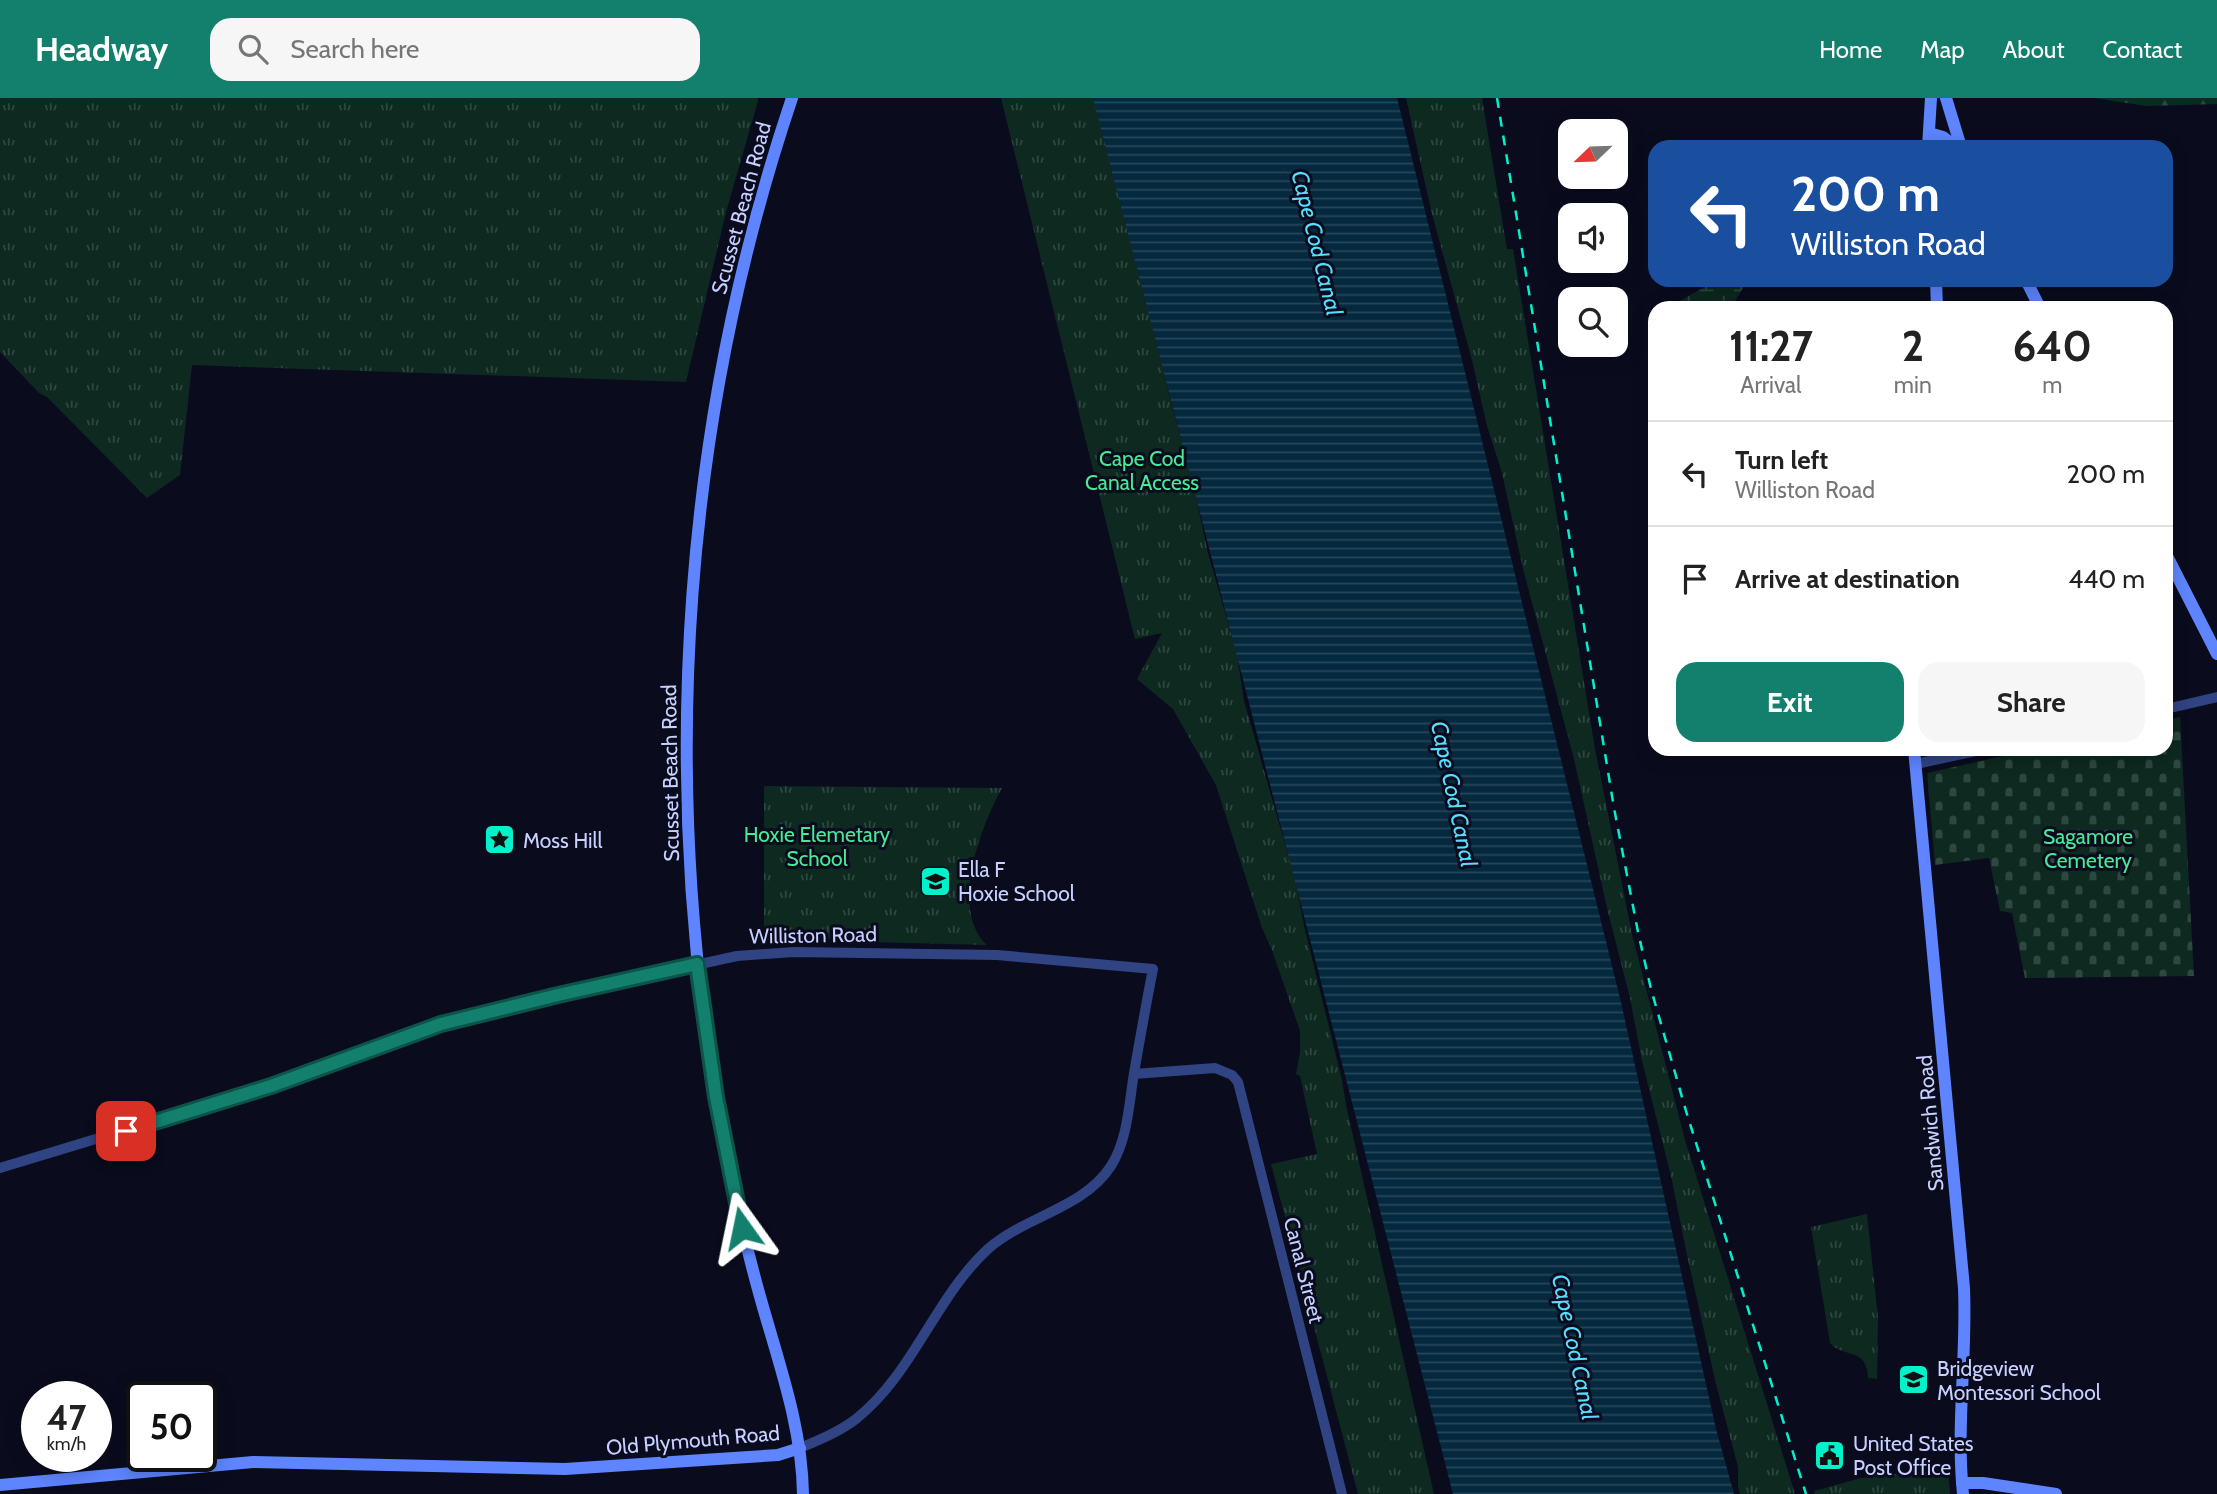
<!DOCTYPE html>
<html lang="en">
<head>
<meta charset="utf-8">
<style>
	:root { --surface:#fff; --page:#f6f6f6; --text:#222; --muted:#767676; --line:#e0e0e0; --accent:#13806e }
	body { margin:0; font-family:Cabin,sans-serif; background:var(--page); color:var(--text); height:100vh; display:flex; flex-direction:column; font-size:26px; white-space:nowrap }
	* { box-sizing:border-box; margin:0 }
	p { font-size:23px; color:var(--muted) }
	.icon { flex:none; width:38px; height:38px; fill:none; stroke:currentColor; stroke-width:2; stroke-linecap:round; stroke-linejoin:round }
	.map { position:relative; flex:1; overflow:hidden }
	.drawer { position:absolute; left:1648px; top:203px; width:525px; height:455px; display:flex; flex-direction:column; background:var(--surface); border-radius:21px; box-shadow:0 4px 18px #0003 }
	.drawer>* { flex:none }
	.guide { position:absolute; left:1648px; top:42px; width:525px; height:147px; border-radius:21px; box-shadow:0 4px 18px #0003; background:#1a4fa0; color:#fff; overflow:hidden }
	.needle { width:46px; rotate:247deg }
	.controls { position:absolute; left:1558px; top:21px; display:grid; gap:14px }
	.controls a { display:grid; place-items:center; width:70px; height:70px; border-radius:14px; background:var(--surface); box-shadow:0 4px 18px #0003; font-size:35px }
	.speed { position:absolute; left:21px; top:1283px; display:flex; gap:14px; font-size:35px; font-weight:700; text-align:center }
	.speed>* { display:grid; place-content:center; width:91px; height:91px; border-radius:50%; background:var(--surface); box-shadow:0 4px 18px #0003; line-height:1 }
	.speed small { font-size:18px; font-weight:400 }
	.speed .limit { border:4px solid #111; border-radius:10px; background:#fff; color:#111 }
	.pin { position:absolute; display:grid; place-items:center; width:60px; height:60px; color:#fff; margin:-30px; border-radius:14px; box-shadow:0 4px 10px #0006 }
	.me { position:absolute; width:77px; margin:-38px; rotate:348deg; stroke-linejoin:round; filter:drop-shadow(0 0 5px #0008) }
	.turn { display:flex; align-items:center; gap:24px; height:147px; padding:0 28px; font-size:32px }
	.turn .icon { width:91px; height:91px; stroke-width:2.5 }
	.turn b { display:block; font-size:49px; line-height:60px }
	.eta { display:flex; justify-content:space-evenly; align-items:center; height:119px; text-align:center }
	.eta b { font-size:42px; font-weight:700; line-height:49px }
	.cta { display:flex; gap:14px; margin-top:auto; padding:14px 28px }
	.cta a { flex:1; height:80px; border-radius:21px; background:var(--accent); color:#fff; font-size:28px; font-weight:700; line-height:80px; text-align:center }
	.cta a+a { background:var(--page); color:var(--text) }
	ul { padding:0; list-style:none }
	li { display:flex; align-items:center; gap:21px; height:105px; padding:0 28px; border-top:2px solid var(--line) }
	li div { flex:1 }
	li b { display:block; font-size:26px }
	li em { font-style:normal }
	header { display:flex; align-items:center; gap:42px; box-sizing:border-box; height:98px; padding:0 35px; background:var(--accent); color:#fff }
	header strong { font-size:33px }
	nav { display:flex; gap:38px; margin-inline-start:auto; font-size:24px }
	.search { width:490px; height:63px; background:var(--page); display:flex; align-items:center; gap:18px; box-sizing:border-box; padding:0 24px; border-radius:21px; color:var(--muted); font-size:26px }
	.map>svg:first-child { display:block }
	.forest { fill:url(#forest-firs) }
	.wetland { fill:url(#wetland-marsh) }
	.cemetery { fill:url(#cemetery-stones) }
	.park { fill:url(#park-tufts) }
	.water { fill:url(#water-rules) }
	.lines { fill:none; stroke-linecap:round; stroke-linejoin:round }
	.tertiary { stroke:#304382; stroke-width:10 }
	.secondary { stroke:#5e85ff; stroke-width:12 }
	.rail { stroke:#00f2ca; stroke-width:2.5; stroke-dasharray:10 9; stroke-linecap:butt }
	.route-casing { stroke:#0c5348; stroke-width:18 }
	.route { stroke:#13806e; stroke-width:12 }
	.labels { text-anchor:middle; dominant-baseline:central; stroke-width:6; stroke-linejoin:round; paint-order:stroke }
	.street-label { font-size:21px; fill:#c7d0ff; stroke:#0a0c1e }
	.park-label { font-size:21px; fill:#49e996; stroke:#0a0c1e }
	.poi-label { font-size:21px; fill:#c7d0ff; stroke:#0a0c1e; text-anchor:start }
	.water-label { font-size:23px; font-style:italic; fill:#55deff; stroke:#0a0c1e }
</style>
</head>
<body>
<header>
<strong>Headway</strong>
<div class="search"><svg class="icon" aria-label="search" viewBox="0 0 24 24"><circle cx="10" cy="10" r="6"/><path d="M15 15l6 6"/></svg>Search here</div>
<nav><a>Home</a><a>Map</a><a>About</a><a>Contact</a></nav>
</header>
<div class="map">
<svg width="2217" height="1396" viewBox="0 0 2217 1396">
	<defs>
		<pattern id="forest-firs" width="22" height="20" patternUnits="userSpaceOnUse" patternTransform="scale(1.75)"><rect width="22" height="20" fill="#0d2920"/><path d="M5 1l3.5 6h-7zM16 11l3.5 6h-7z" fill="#2f4741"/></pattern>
		<pattern id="wetland-marsh" width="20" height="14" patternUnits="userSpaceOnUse" patternTransform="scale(1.75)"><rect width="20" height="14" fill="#0d2920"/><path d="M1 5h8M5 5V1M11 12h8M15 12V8" fill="none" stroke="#2f4741"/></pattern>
		<pattern id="cemetery-stones" width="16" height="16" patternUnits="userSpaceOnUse" patternTransform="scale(1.75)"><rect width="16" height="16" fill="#0d2920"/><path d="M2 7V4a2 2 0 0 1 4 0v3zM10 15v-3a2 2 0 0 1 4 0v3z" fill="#2f4741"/></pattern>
		<pattern id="park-tufts" width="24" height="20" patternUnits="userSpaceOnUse" patternTransform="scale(1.75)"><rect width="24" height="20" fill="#0d2920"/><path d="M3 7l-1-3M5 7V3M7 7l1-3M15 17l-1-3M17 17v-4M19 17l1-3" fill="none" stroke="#2f4741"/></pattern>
		<pattern id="water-rules" width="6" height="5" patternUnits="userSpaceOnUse" patternTransform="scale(1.75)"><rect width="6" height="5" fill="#04283d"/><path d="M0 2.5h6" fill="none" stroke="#27465a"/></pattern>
	</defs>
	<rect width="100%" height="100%" fill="#0a0c1e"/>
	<path class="forest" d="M 2095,0 L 2217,0 L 2217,6 L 2146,8 Z"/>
	<path class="wetland" d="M 1716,182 L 1748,182 L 1735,203 L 1735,210 L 1672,210 L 1680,203 Z"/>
	<path class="cemetery" d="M 2180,619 L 2194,878 L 2025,880 L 2012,815 L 2000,813 L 1989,760 L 1935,767 L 1927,675 L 2035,651 L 2166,651 L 2167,622 Z"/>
	<g class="park">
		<path d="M 0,0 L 758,0 L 758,3 L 726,114 L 686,284 L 192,267 L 180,377 L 147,400 L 47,299 L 39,295 L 0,254 Z"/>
		<path d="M 1001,0 L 1096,0 L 1172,308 L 1193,385 L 1208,455 L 1237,556 L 1244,603 L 1295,781 L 1305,832 L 1342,982 L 1346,1007 L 1434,1396 L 1358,1396 L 1271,1066 L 1317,1056 L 1300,978 L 1296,976 L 1300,954 L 1300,933 L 1272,852 L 1262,830 L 1216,687 L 1173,611 L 1137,581 L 1162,535 L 1135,541 Z"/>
		<path d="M 1406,0 L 1482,0 L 1507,151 L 1513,151 L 1595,651 L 1632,836 L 1685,1042 L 1795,1396 L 1740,1396 L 1738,1389 L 1738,1369 L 1716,1286 L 1687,1157 L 1671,1078 L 1642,963 L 1630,900 L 1607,810 L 1574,661 L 1523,471 L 1502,375 L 1487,328 L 1472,262 L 1432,116 Z"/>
		<path d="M 764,688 L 1002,690 C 981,728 949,811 987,847 L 869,844 L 868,841 L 764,841 Z"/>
		<path d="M 1867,1116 L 1878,1220 L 1877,1281 L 1868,1280 C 1867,1248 1844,1261 1830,1245 L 1811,1129 Z"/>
		<path d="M 1948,1370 L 1950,1396 L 1815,1396 L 1814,1393 L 1861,1380 Z"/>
	</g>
	<path class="water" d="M 1093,0 L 1397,0 L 1620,900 L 1716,1331 L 1734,1396 L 1453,1396 Z"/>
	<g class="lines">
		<g class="tertiary">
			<path d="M 2166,611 L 2217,599"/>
			<path d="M 1916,666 L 1985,651"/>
			<path d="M 1134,976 L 1215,970 L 1232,977 L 1238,984 L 1342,1396"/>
			<path d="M 0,1070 L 271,988 L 441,926 L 558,897 L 737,858 L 794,854 L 997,857 L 1153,871 C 1146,906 1140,941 1134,975 C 1129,1005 1128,1041 1111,1068 C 1084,1110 1026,1118 989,1150 C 935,1199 914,1275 856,1321 C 839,1334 819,1342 800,1350"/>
		</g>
		<g class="secondary">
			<path d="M 792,0 C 684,321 660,666 716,1000 C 728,1068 742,1135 761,1202 C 779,1266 802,1329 803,1396"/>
			<path d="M 1946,0 L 1961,49"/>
			<path d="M 1929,35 L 1943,39 L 1956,49"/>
			<path d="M 1928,49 L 1931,0"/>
			<path d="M 1936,182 L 1937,210"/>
			<path d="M 2026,182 L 2040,210"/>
			<path d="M 2166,456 L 2217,556"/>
			<path d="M 1914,651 L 1964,1190 C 1967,1259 1956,1327 1963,1396"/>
			<path d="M 1962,1385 L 1983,1385 L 2056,1396"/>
			<path d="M 0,1387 L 253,1364 L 565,1371 L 778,1357 L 800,1350"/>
		</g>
		<path class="rail" d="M 1497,0 L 1614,710 L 1638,834 L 1651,891 L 1686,1013 L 1806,1396"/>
	</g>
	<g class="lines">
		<defs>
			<path id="route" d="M 126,1033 L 271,988 L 441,926 L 558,897 L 697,866 L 716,999 L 742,1130"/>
		</defs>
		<use href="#route" class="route-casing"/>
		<use href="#route" class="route"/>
	</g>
	<defs>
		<symbol id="sight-square" viewBox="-11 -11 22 22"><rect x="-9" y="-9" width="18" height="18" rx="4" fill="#00f2ca" stroke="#0a0c1e"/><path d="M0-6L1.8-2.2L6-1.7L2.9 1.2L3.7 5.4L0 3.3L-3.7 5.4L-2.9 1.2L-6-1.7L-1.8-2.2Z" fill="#111"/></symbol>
		<symbol id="school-square" viewBox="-11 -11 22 22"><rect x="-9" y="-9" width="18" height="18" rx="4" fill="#00f2ca" stroke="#0a0c1e"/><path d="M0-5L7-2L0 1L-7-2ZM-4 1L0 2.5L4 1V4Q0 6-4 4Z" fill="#111"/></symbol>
		<symbol id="civic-square" viewBox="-11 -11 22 22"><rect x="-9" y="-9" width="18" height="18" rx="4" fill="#00f2ca" stroke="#0a0c1e"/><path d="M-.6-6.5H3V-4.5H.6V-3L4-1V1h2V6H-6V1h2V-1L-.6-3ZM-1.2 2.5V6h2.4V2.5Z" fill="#111"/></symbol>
	</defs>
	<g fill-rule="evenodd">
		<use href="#sight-square" x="482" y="724" width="35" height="35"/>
		<use href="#school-square" x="918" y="766" width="35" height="35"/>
		<use href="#school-square" x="1896" y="1264" width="35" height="35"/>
		<use href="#civic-square" x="1812" y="1340" width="35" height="35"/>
	</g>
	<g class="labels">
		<g class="street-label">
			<text transform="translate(741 110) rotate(-75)">Scusset Beach Road</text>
			<text transform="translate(670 675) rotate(-91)">Scusset Beach Road</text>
			<text transform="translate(813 837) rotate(-1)">Williston Road</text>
			<text transform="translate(1930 1025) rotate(-95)">Sandwich Road</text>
			<text transform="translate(1304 1172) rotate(76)">Canal Street</text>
			<text transform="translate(693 1342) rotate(-5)">Old Plymouth Road</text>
		</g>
		<g class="park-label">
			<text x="1142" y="360">Cape Cod<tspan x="1142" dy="24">Canal Access</tspan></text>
			<text x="817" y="736">Hoxie Elemetary<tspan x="817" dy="24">School</tspan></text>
			<text x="2088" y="738">Sagamore<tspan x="2088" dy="24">Cemetery</tspan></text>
		</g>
		<g class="poi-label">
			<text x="523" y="742">Moss Hill</text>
			<text x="958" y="771">Ella F<tspan x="958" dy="24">Hoxie School</tspan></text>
			<text x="1937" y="1270">Bridgeview<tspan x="1937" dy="24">Montessori School</tspan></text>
			<text x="1853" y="1345">United States<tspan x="1853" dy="24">Post Office</tspan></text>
		</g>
		<g class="water-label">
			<text transform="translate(1317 145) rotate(76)">Cape Cod Canal</text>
			<text transform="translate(1454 696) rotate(78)">Cape Cod Canal</text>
			<text transform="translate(1575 1249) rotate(78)">Cape Cod Canal</text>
		</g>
	</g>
</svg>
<div class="controls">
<a><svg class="needle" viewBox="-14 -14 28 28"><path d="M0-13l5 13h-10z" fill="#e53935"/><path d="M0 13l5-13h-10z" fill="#767676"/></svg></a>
<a><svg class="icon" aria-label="sound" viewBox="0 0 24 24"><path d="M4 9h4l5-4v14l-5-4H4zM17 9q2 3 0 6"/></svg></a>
<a><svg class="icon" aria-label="search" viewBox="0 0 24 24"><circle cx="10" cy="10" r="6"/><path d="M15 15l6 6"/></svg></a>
</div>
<div class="speed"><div>47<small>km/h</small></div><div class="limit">50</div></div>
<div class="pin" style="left:126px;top:1033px;background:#d93025"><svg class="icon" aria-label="arrive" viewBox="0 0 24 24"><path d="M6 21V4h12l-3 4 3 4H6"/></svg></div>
<svg class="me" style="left:742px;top:1130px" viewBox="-20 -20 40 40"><path d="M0-17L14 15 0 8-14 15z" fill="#13806e" stroke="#fff" stroke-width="4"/></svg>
<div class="guide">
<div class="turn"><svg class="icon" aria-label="left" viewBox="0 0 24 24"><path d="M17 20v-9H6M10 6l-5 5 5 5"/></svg><div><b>200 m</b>Williston Road</div></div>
</div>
<section class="drawer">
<div class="eta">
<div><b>11:27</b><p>Arrival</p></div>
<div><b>2</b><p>min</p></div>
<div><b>640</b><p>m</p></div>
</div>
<ul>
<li><svg class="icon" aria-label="left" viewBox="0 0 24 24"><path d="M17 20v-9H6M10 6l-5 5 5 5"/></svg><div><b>Turn left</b><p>Williston Road</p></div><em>200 m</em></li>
<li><svg class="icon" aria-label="arrive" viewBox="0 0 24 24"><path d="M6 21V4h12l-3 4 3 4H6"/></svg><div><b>Arrive at destination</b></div><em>440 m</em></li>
</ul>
<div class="cta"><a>Exit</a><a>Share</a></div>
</section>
</div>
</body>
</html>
